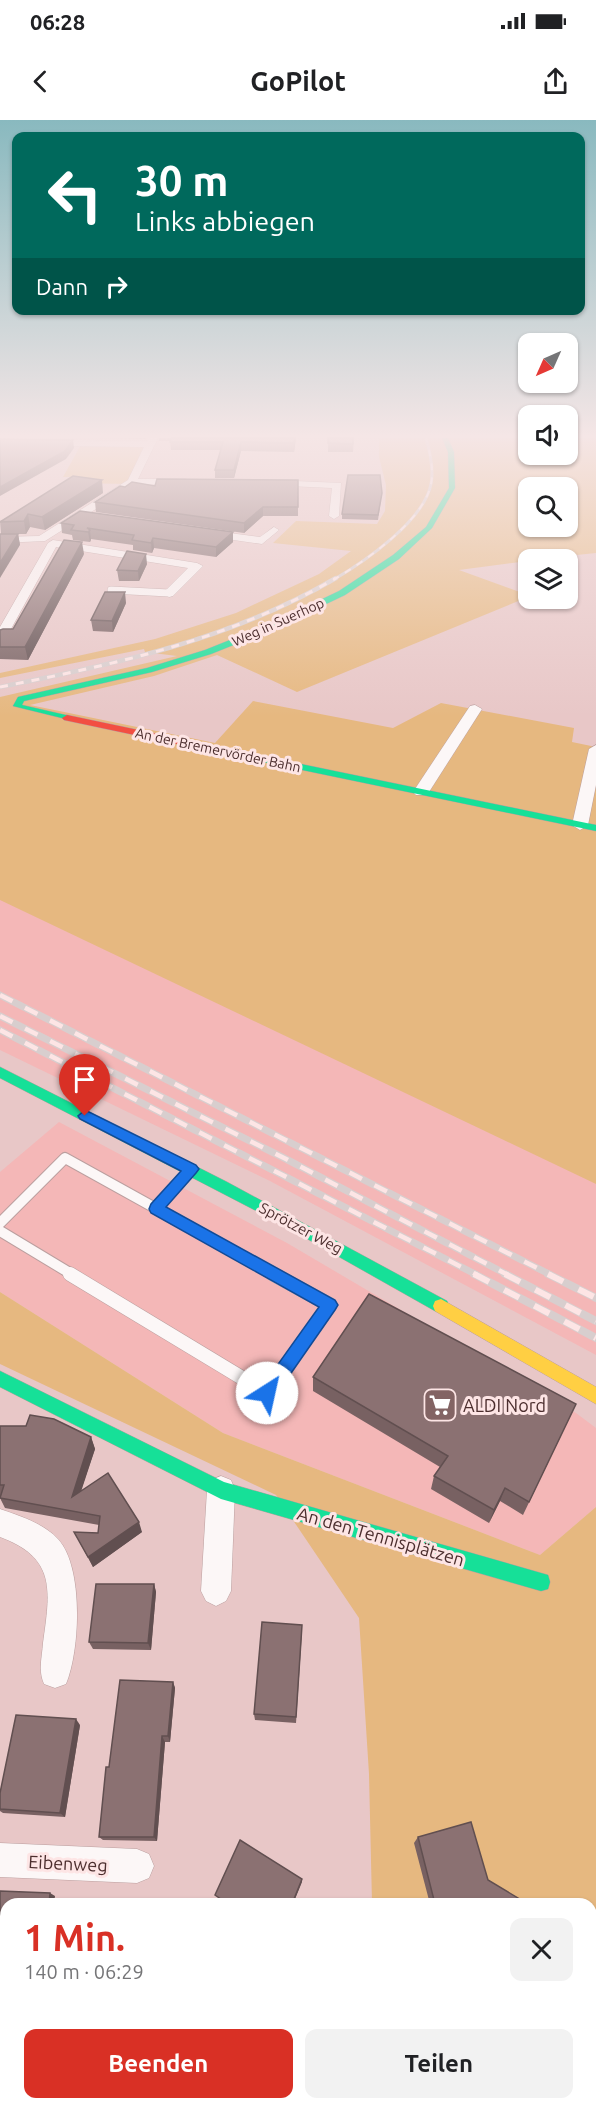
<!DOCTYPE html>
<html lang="de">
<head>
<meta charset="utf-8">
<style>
	:root { --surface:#fff; --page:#f2f2f2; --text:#202124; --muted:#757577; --accent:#d93025 }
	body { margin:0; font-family:Ubuntu,sans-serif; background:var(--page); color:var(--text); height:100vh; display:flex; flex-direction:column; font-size:22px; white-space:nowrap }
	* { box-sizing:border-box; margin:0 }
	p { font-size:20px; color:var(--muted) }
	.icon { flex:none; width:33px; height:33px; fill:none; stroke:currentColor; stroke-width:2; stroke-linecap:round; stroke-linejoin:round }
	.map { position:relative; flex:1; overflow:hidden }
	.sheet { position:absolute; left:0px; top:1778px; width:597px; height:212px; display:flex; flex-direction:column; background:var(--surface); border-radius:18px 18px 0 0; box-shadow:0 2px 4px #0004 }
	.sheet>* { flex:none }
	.banner { position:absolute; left:12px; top:12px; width:573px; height:183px; border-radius:12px; box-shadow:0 2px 4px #0004; background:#00695c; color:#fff; overflow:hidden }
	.needle { width:39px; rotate:225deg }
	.fabs { position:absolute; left:518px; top:213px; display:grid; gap:12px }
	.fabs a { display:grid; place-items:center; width:60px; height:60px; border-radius:12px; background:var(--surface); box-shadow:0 2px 4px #0004; font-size:30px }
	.pin { position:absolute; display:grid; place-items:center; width:51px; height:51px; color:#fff; margin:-62px -26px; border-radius:50% 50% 50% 0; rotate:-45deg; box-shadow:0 0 6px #0007 }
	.pin .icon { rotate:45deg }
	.me { position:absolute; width:66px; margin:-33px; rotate:35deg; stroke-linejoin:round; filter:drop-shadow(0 0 4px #0008) }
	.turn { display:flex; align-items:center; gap:21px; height:126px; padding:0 24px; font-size:27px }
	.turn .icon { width:78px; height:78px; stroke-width:2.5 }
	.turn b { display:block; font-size:42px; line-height:51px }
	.then { display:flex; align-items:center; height:57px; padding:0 24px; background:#0003; gap:12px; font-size:22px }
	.round { display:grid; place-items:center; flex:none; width:63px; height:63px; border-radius:12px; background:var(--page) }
	.headline { display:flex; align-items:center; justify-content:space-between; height:102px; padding:0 24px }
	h1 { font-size:36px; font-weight:600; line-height:45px; color:var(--accent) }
	.action { display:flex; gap:12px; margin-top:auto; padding:12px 24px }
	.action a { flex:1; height:69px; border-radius:12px; background:var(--accent); color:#fff; font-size:24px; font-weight:600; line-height:69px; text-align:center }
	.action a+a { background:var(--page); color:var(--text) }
	.status { display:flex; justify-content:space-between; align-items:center; height:42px; padding:0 30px; background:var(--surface); direction:ltr }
	.status svg { height:16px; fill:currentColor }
	header { display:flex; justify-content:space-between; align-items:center; height:78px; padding:0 24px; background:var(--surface); font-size:27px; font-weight:600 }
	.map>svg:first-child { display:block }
	.built { fill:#f4b7b7 }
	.green { fill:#e6b880; fill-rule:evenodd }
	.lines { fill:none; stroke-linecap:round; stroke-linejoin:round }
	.lane-far2-casing { stroke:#bb9f9f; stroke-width:8 }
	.lane-far1-casing { stroke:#bb9f9f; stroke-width:12 }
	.lane-casing { stroke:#bb9f9f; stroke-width:15 }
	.street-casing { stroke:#bb9f9f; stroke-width:1 }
	.fast-casing { stroke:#bb9f9f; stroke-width:1 }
	.slow-casing { stroke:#bb9f9f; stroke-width:1 }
	.jam-casing { stroke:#bb9f9f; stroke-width:1 }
	.lane-far2 { stroke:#fcf7f7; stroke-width:7 }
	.lane-far1 { stroke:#fcf7f7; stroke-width:10 }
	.lane { stroke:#fcf7f7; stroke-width:14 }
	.street { fill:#fcf7f7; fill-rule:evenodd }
	.fast { fill:#16e098; fill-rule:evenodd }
	.slow { fill:#ffcf43; fill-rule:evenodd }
	.jam { fill:#f24e42; fill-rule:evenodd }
	.rail-far3-casing { stroke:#d8cece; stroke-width:3 }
	.rail-far2-casing { stroke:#d8cece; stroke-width:4.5 }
	.rail-far1-casing { stroke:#d8cece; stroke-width:7 }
	.rail-casing { stroke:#d8cece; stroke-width:8 }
	.rail-far3 { stroke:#fde5e5; stroke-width:2; stroke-dasharray:7; stroke-linecap:butt }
	.rail-far2 { stroke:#fde5e5; stroke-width:3; stroke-dasharray:8; stroke-linecap:butt }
	.rail-far1 { stroke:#fde5e5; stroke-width:4.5; stroke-dasharray:14; stroke-linecap:butt }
	.rail { stroke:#fde5e5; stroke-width:6; stroke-dasharray:17; stroke-linecap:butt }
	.wall { fill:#786162 }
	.shaded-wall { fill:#614f50 }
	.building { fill:#8b7172; stroke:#614f50; stroke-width:1.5 }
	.route { fill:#1a73e8; stroke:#114b97; stroke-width:1.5 }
	.labels { text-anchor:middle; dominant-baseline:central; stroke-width:6; stroke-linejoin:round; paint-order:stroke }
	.far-street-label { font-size:14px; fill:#4c2e2e; stroke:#fde5e5 }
	.street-label { font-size:15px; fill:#4c2e2e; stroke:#fde5e5 }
	.near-poi-label { font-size:18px; fill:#4c2e2e; stroke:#fde5e5; text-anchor:start }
	.near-street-label { font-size:18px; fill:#4c2e2e; stroke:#fde5e5 }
</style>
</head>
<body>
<div class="status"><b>06:28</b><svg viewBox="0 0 49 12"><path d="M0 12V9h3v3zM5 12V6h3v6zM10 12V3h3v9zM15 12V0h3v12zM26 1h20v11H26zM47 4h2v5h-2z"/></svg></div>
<header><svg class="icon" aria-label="back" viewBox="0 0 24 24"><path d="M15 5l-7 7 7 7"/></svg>GoPilot<svg class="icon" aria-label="share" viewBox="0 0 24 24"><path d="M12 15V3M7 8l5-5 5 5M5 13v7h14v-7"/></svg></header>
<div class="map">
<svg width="596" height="1988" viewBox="0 0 596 1988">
	<rect width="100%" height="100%" fill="#e8c7c7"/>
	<g class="built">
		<path d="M 0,728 L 596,995 L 596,1235 L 270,1061 L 0,930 Z"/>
		<path d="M 59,1002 L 287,1123 L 576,1293 L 596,1308 L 596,1387 L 540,1435 L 223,1313 L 0,1172 L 0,1052 Z"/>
	</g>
	<g class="green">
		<path d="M 379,318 L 528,318 L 528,334 L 567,334 L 567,318 L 596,318 L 596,433 L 528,440 L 528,441 L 459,450 L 528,475 L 528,477 L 297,572 L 217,535 L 154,556 L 30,585 L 215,623 L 253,581 L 393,608 L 441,583 L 574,608 L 572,622 L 596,627 L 596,1064 L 0,780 L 0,577 L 177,536 L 145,532 L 144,529 L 0,558 L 0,553 L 155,519 L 236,493 L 319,454 L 351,431 L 273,423 L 296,401 L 377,404 L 385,391 L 386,365 L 379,337 ZM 528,368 L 567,368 L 567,406 L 528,406 Z"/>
		<path d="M 82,323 L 150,324 L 129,364 L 72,363 L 74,357 L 63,357 Z"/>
		<path d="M 0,1172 L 223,1313 L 540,1435 L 596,1387 L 596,1988 L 378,1988 L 378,1983 L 591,1983 L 591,1784 L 372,1783 L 369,1654 L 359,1498 L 276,1375 L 0,1244 Z"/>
	</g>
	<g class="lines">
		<defs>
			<path id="lane-far2" d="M 111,470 L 169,473"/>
			<g id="lane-far1">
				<path d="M 156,1089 L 191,1049"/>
				<path d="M 0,1103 L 65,1038 L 276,1155"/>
				<path d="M 0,1111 L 73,1155"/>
			</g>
			<path id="lane" d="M 70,1154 L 267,1273 L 330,1185 L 273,1154"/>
			<g id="street">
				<path d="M 148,318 L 158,318 L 138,359 L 186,359 L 191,362 L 190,364 L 134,365 L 45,421 L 0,423 L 0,417 L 39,416 L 128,360 L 144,327 L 0,325 L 0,319 L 147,321 Z"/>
				<path d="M 271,360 L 341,363 L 339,396 L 334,399 L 329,396 L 332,368 L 267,365 L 266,363 Z"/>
				<path d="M 274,407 L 279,410 L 262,424 L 206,416 L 201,413 L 206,410 L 260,417 Z"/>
				<path d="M 53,420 L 197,443 L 203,446 L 173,476 L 169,477 L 163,473 L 188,448 L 56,427 L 6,518 L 0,522 L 0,507 L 48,423 Z"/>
				<path d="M 475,585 L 482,589 L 429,672 L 426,675 L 416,675 L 413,672 L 470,586 Z"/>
				<path d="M 596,625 L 596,665 L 588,705 L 580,710 L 572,705 L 589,629 Z"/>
				<path d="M 221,1356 L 231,1360 L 235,1370 L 231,1471 L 226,1481 L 216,1486 L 206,1481 L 201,1471 L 207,1370 L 211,1360 Z"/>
				<path d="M 0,1389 C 20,1396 43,1403 58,1419 C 84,1447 80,1531 66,1564 L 55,1568 L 44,1564 C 38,1550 42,1538 43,1523 C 50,1471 57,1438 0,1417 Z"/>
				<path d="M 0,1723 L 137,1729 L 149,1734 L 154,1746 L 149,1758 L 137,1763 L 0,1757 Z"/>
			</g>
			<g id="fast">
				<path d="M 442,318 L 448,318 L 454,332 L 455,368 L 432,408 L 399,439 L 345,475 L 276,508 L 211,534 L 152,552 L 24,581 L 22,585 L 70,596 L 70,600 L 13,586 L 18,577 L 147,548 L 205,530 L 270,504 L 339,471 L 393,435 L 426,407 L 449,368 L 448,332 Z"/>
				<path d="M 262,636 L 596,705 L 596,711 L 259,641 L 259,637 Z"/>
				<path d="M 0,947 L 227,1062 L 447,1181 L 449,1186 L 447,1191 L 441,1193 L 435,1191 L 272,1099 L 0,958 Z"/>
				<path d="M 0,1251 L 224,1362 L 541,1453 L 548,1455 L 550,1462 L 548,1469 L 541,1471 L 221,1379 L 0,1267 Z"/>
			</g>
			<path id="slow" d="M 441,1179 L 596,1267 L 596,1284 L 435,1191 L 433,1186 L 435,1181 Z"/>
			<path id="jam" d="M 67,595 L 262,636 L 267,639 L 262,642 L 64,600 L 62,598 Z"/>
		</defs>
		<use href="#lane-far2" class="lane-far2-casing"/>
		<use href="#lane-far1" class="lane-far1-casing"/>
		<use href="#lane" class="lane-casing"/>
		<use href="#street" class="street-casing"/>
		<use href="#fast" class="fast-casing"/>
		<use href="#slow" class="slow-casing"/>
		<use href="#jam" class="jam-casing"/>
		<use href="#lane-far2" class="lane-far2"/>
		<use href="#lane-far1" class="lane-far1"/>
		<use href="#lane" class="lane"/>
		<use href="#street" class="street"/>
		<use href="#fast" class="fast"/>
		<use href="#slow" class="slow"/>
		<use href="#jam" class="jam"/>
		<defs>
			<path id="rail-far3" d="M 333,460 C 364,442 424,401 431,364 C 434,349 430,332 426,318"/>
			<path id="rail-far2" d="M 0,567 C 117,544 232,519 336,458"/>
			<g id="rail-far1">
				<path d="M 0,875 L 551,1155"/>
				<path d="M 0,896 L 284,1038 L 508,1155"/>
				<path d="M 0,910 L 477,1155"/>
			</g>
			<g id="rail">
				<path d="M 474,1154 L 596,1218"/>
				<path d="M 505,1154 L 596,1201"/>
				<path d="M 548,1154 L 596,1178"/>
			</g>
		</defs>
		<use href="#rail-far3" class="rail-far3-casing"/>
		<use href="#rail-far2" class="rail-far2-casing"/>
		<use href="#rail-far1" class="rail-far1-casing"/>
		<use href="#rail" class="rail-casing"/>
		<use href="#rail-far3" class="rail-far3"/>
		<use href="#rail-far2" class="rail-far2"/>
		<use href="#rail-far1" class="rail-far1"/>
		<use href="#rail" class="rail"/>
	</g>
	<g class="wall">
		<path d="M 97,318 L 146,318 L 145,319 Z"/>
		<path d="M 159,318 L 296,318 L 294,332 L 241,331 L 234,358 L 215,358 L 215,350 L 221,330 L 171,330 L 170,321 L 159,321 Z"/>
		<path d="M 328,318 L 354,318 L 353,332 L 328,332 Z"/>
		<path d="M 298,360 L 298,396 L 263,396 L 244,413 L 96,392 L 95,382 L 125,367 Z"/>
		<path d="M 103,373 L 45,410 L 30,407 L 26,414 L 18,414 L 20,425 L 1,414 L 0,401 Z"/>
		<path d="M 382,373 L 378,400 L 342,399 L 342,394 Z"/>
		<path d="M 61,403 L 233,422 L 216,437 L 154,428 L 152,433 L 133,430 L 133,425 L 91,419 L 90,422 L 73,420 L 72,415 L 62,413 Z"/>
		<path d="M 84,434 L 28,540 L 0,539 L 0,510 L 13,509 Z"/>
		<path d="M 147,444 L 139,461 L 119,461 L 117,450 Z"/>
		<path d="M 126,483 L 113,512 L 93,511 L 91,500 Z"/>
		<path d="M 313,1257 L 576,1284 L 523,1395 L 500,1381 L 489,1403 L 431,1369 L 434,1356 L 440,1347 L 313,1271 Z"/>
		<path d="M 0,1306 L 91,1317 L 95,1329 L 81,1370 L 142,1412 L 93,1447 L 74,1412 L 98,1413 L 99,1405 L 5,1388 L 0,1378 Z"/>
		<path d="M 154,1464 L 156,1472 L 151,1530 L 93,1529 L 89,1522 Z"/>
		<path d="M 302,1512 L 296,1603 L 255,1600 L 254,1594 Z"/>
		<path d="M 173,1562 L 175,1568 L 170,1622 L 165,1622 L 157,1721 L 103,1720 L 99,1717 L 109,1647 Z"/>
		<path d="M 80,1605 L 65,1697 L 3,1693 L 0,1691 L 0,1673 Z"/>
		<path d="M 418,1717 L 488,1760 L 528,1784 L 430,1784 L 414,1723 Z"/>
	</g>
	<g class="shaded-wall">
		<path d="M 295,318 L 296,318 L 294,332 L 294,323 Z"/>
		<path d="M 73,320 L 74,328 L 66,339 L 0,376 L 0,367 Z"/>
		<path d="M 241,322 L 241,331 L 234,358 L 234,350 Z"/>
		<path d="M 102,360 L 103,373 L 45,410 L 42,397 Z"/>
		<path d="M 263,387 L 263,396 L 244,413 L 244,403 Z"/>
		<path d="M 28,394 L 30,407 L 26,414 L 24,401 Z"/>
		<path d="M 90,410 L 91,420 L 90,422 L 88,412 Z"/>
		<path d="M 233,412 L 233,422 L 216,437 L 216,427 Z"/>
		<path d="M 18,414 L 20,425 L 0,458 L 0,443 Z"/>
		<path d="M 153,418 L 154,428 L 152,433 L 151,423 Z"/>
		<path d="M 82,422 L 84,434 L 28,540 L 25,527 Z"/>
		<path d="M 146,434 L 147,444 L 139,461 L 138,451 Z"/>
		<path d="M 125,472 L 126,483 L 113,512 L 112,501 Z"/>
		<path d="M 91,1317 L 95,1329 L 76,1387 L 72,1377 Z"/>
		<path d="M 505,1368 L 500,1381 L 489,1403 L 494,1390 Z"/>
		<path d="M 139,1402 L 142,1412 L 93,1447 L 88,1437 Z"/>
		<path d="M 154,1464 L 156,1472 L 151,1530 L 148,1523 Z"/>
		<path d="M 173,1562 L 175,1568 L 170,1622 L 168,1616 Z"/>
		<path d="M 76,1599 L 80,1605 L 65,1697 L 60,1693 Z"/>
		<path d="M 162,1616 L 165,1622 L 157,1721 L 154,1717 Z"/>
		<path d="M 302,1759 L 302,1762 L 293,1784 L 292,1784 Z"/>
		<path d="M 50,1773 L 55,1776 L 54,1784 L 49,1784 Z"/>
		<path d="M 0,1925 L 3,1925 L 0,1944 Z"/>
	</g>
	<g class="building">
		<path d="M 171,318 L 295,318 L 294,323 L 241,322 L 234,350 L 215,350 L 223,322 L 170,322 Z"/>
		<path d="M 328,318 L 353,318 L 353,324 L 328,323 Z"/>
		<path d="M 0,319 L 73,320 L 65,331 L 0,367 Z"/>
		<path d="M 348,355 L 380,355 L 382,373 L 378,395 L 342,394 Z"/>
		<path d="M 73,356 L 102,360 L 42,397 L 28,394 L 24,401 L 0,402 Z"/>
		<path d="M 157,359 L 298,360 L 298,387 L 263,387 L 244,403 L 95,382 L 120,366 L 125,367 L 132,362 L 155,366 Z"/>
		<path d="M 80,391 L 233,412 L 216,427 L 153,418 L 151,423 L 132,420 L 134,415 L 87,408 L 90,410 L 88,412 L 71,410 L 74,405 L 61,403 Z"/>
		<path d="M 0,414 L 18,414 L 0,443 Z"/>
		<path d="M 64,420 L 82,422 L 25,527 L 0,527 L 0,510 L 3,509 L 13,509 Z"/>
		<path d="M 127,431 L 146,434 L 138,451 L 117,450 Z"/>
		<path d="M 105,472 L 125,472 L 112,501 L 91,500 Z"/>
		<path d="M 369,1174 L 576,1284 L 529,1382 L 505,1368 L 494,1390 L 434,1356 L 448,1336 L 313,1257 Z"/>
		<path d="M 30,1295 L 54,1299 L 91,1317 L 72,1377 L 108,1353 L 139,1402 L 88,1437 L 74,1412 L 98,1413 L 100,1396 L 0,1378 L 4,1365 L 0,1365 L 0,1306 L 26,1306 Z"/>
		<path d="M 96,1464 L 154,1464 L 148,1523 L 89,1522 Z"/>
		<path d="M 262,1502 L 302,1505 L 296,1597 L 254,1594 Z"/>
		<path d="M 120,1560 L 173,1562 L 168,1616 L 162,1616 L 154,1717 L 99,1717 L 106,1647 L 109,1647 Z"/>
		<path d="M 16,1595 L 76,1599 L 60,1693 L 0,1689 L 0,1673 Z"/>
		<path d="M 471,1702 L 488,1760 L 528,1784 L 435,1784 L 418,1717 Z"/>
		<path d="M 240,1720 L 302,1759 L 292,1784 L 228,1784 L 215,1775 Z"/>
		<path d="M 0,1771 L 50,1773 L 49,1784 L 6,1784 L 6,1846 L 0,1845 Z"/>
	</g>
	<linearGradient id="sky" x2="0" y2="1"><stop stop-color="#89b9bf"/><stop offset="0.53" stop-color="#f5e6e6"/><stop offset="1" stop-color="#f5e6e6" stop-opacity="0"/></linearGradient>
	<rect width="596" height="596" fill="url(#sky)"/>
	<path class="route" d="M 85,990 L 196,1045 L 199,1049 L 196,1053 L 166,1087 L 335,1180 L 338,1185 L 335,1190 L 273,1279 L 267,1281 L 261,1279 L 259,1273 L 261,1268 L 319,1187 L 151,1093 L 149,1089 L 151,1084 L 181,1051 L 80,999 L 78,996 Z"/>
	<defs>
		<symbol id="supermarket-square" viewBox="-11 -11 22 22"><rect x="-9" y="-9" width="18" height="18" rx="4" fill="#836464" stroke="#fde5e5"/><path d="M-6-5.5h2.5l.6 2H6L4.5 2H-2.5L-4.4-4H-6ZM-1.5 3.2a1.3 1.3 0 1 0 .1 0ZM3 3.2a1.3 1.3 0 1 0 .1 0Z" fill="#fff"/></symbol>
	</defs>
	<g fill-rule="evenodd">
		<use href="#supermarket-square" x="421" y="1266" width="38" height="38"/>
	</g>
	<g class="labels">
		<g class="far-street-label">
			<text transform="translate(278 502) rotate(-24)">Weg in Suerhop</text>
			<text transform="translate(218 630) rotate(12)">An der Bremervörder Bahn</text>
		</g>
		<g class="street-label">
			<text transform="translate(301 1108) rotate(28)">Sprötzer Weg</text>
		</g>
		<g class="near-poi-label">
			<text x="463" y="1285">ALDI Nord</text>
		</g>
		<g class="near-street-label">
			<text transform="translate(381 1416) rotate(16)">An den Tennisplätzen</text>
			<text transform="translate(68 1743) rotate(3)">Eibenweg</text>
		</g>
	</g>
</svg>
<div class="fabs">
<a><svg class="needle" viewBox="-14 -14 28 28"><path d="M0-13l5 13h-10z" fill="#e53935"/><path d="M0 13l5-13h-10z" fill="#757577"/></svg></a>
<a><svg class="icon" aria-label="sound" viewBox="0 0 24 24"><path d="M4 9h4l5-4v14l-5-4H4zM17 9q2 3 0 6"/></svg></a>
<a><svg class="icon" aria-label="search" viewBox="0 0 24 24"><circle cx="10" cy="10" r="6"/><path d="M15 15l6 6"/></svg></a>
<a><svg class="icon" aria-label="layers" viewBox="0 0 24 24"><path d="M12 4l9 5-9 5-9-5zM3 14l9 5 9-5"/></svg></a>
</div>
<div class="pin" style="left:85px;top:996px;background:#d93025"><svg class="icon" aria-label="arrive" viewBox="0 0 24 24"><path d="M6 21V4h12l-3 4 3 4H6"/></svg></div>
<svg class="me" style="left:267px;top:1273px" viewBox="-20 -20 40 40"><circle r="19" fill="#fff"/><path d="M0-13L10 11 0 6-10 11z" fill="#1a73e8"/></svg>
<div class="banner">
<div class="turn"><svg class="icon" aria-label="left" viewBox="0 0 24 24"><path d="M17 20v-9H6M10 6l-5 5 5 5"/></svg><div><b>30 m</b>Links abbiegen</div></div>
<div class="then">Dann<svg class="icon" aria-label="right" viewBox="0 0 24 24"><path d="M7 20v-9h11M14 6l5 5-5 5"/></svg></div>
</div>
<section class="sheet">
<div class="headline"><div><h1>1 Min.</h1><p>140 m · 06:29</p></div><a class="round"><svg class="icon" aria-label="close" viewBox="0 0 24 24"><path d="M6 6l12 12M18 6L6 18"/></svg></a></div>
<div class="action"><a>Beenden</a><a>Teilen</a></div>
</section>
</div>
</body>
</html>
